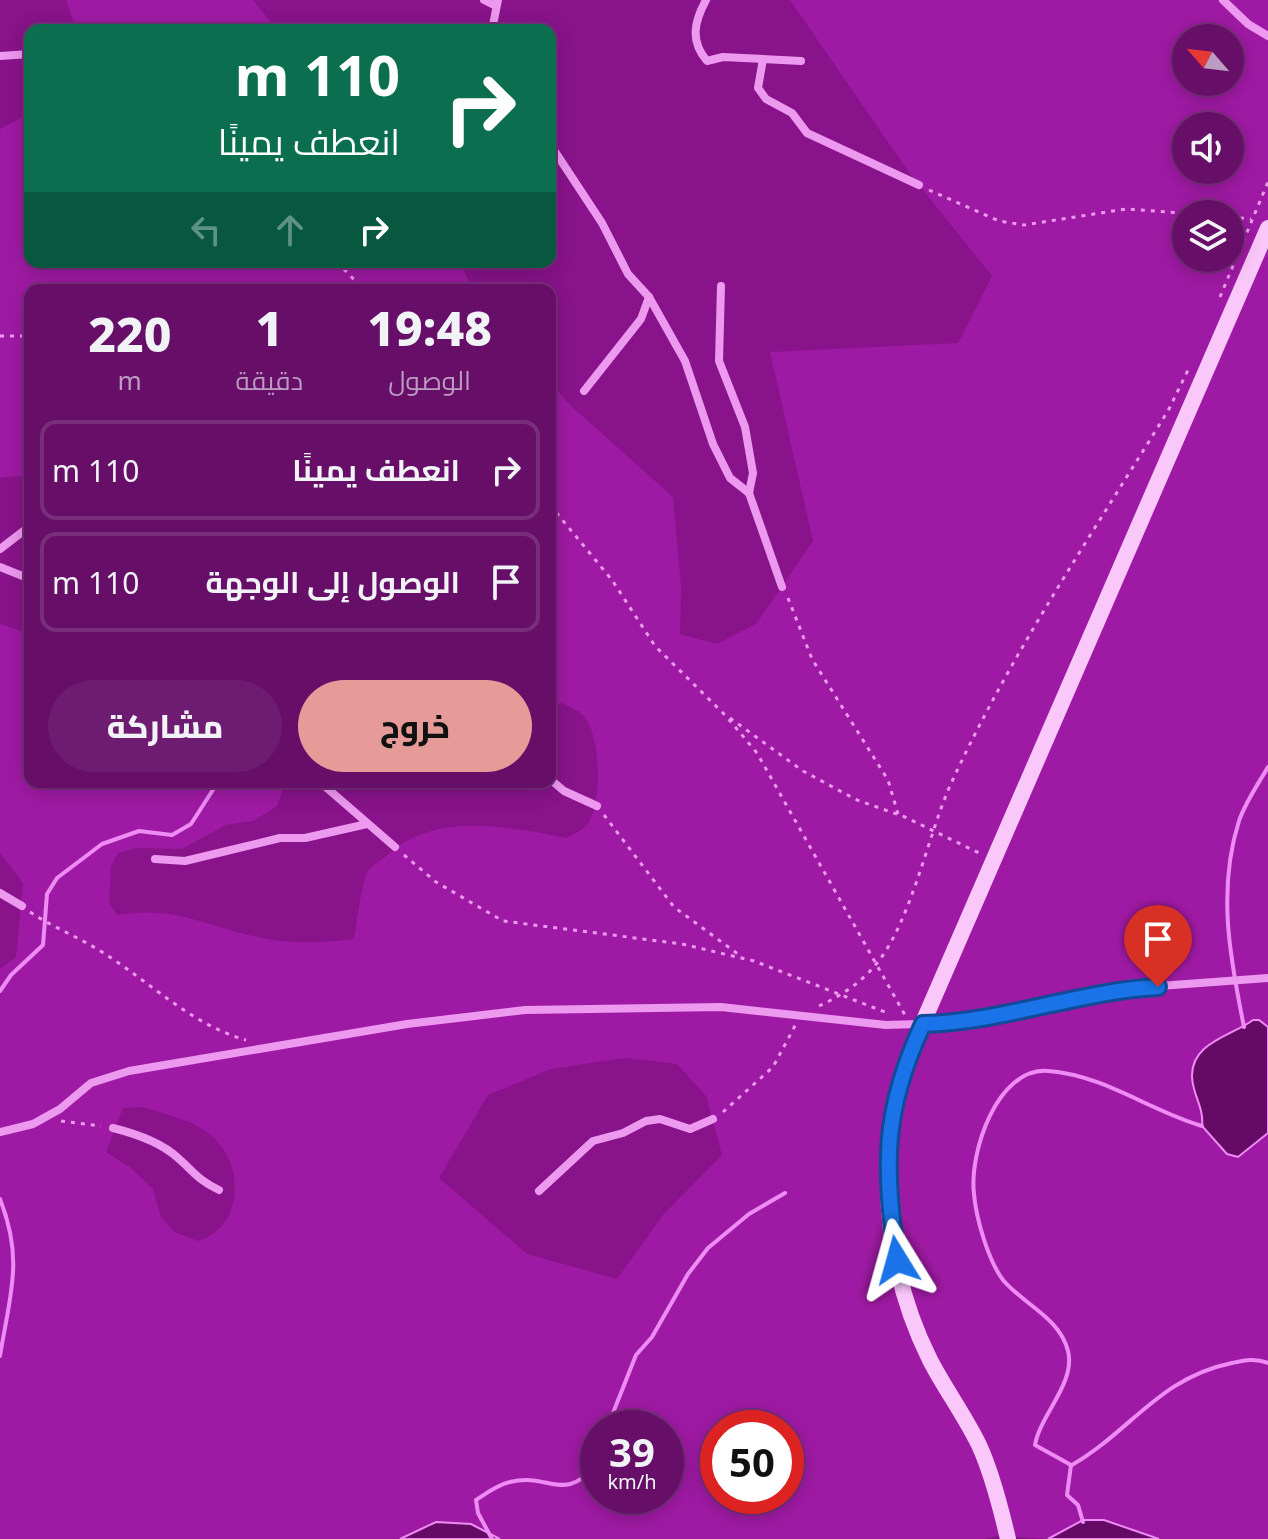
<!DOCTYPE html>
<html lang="ar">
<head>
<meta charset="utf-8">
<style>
	:root { --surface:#660e68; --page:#6e1c71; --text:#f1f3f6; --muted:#bc9cc0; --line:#792e7c; --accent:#e69b98 }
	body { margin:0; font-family:"Noto Sans",Cairo,sans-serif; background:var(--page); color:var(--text); direction:rtl; height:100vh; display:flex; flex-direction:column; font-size:30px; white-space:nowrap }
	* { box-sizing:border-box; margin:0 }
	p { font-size:26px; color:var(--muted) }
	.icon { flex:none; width:44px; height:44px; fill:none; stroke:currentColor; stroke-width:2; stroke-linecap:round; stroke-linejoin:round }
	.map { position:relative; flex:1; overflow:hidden; direction:ltr }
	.details { position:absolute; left:24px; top:284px; width:532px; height:504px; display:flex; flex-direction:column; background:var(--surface); border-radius:16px; box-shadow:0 4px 20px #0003,0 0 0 2px var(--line); direction:rtl }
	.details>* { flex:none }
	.hud { position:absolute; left:24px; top:24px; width:532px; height:244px; border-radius:16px; box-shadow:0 4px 20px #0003,0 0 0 2px var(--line); direction:rtl; background:#0b6e4f; color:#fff; overflow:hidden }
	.needle { width:52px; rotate:298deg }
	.tools { position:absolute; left:1172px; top:24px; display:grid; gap:16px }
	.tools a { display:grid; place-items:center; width:72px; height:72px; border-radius:50%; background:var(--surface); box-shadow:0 4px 20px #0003,0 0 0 2px var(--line); font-size:40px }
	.speed { position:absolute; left:580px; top:1410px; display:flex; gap:16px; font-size:40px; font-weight:700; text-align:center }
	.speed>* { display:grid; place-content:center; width:104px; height:104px; border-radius:50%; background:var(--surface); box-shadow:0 4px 20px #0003,0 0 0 2px var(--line); line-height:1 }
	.speed small { font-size:20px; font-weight:400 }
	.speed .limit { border:12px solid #d22; background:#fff; color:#111 }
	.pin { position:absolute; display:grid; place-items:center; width:68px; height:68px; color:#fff; margin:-82px -34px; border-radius:50% 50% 50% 0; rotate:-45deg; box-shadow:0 0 8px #0007 }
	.pin .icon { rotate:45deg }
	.me { position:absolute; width:88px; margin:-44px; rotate:352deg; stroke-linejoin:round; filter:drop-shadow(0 0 6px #0008) }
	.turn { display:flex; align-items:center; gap:28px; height:168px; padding:0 24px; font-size:36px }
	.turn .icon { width:104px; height:104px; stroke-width:2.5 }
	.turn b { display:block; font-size:56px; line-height:68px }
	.lanes { display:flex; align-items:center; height:76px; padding:0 24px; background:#0003; justify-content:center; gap:40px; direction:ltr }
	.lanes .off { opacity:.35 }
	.eta { display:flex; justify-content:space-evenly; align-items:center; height:136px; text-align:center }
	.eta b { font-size:48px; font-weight:800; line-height:56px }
	.cta { display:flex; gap:16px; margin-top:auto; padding:16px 24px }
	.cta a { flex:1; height:92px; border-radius:48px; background:var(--accent); color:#111; font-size:32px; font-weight:800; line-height:92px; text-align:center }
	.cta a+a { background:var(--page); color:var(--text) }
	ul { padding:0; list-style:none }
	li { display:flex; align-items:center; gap:24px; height:100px; margin:0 16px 12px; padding:0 8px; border:4px solid var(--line); border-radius:16px }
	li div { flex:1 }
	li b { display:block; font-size:30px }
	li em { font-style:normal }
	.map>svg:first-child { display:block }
	.green { fill:#9f1aa4; fill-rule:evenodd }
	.water { fill:#650b66; stroke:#ef8bf4; stroke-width:2 }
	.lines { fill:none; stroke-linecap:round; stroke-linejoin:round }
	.stream { stroke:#ef8bf4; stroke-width:4 }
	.path { stroke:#ed99f0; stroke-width:3; stroke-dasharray:4 6; stroke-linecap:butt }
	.minor { stroke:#ed99f0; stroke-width:8 }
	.secondary { stroke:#fac7fb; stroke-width:16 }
	.route-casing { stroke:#114b97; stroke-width:20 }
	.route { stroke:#1a73e8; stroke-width:14 }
</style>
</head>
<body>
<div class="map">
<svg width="1268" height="1539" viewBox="0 0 1268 1539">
	<rect width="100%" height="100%" fill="#88138a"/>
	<g class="green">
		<path d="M 66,0 L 253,0 L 277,30 L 76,30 Z"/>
		<path d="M 790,0 L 1268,0 L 1268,1027 L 1253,1020 L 1238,1031 L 1210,1042 L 1195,1091 L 1204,1110 L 1202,1126 L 1215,1142 L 1247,1151 L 1253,1141 L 1268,1133 L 1268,1539 L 1159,1539 L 1083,1520 L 1048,1539 L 997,1536 L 984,1539 L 500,1539 C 452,1515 447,1520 400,1539 L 0,1539 L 0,969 L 16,957 L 23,883 L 0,853 L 0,624 L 30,634 L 30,782 L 285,783 L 277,806 L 253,821 L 226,825 L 182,849 L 136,848 L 118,853 L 111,866 L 109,903 L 118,915 C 178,905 206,927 262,938 C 292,944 323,943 354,939 C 357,923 361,884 368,871 C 372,865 382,860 387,855 C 436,811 508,827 567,838 C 573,834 583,830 587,825 C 603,803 601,737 584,716 C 580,711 569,707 563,703 L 550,706 L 550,382 L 570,405 L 673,497 L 681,586 L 680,634 L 717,644 L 756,624 L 813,541 L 770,352 L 958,343 L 992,276 L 910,174 ZM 1186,38 L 1230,38 L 1230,82 L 1186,82 ZM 1186,126 L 1230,126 L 1230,170 L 1186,170 ZM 1186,214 L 1230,214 L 1230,258 L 1186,258 ZM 625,1058 L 677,1064 L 706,1096 L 722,1155 L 663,1215 L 617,1279 L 527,1254 L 439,1178 L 488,1095 L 551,1069 ZM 143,1107 C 163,1114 189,1119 207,1132 C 245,1159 246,1226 198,1241 L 175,1232 L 161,1217 L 153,1189 L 131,1168 L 106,1152 L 123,1108 ZM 598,1428 L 666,1428 L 666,1496 L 598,1496 ZM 718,1428 L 786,1428 L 786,1496 L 718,1496 Z"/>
		<path d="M 30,113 L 30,262 L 460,262 L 473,290 L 30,290 L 30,475 L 0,478 L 0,129 Z"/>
	</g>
	<g class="water">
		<path d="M 1253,1020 L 1259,1020 L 1268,1027 L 1268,1133 L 1238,1157 L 1227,1154 L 1202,1126 C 1204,1107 1193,1096 1192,1077 C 1191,1042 1232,1036 1253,1020 Z"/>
		<path d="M 1083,1520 L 1104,1520 L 1159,1539 L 1048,1539 Z"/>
		<path d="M 436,1522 L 471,1524 L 500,1539 L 400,1539 Z"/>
	</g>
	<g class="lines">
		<g class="stream">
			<path d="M 0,991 L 11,975 L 43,945 L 47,894 L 57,878 L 102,844 L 139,831 L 172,835 L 191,824 L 218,782"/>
			<path d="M 1244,1027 C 1230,958 1217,890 1239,821 C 1245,803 1258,784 1268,767"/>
			<path d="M 0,1199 C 24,1260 10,1294 0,1356"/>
			<path d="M 607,1428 L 636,1355 L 652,1337 L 688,1274 L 708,1248 L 749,1214 L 785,1193"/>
			<path d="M 1072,1465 C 1132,1430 1159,1378 1232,1363 C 1246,1360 1255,1358 1268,1363"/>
			<path d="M 1083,1522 L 1078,1505 L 1067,1495 L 1071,1465 L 1035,1445 C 1040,1415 1076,1383 1068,1351 C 1060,1318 1023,1304 1003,1280 C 988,1260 976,1218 974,1194 C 969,1153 997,1067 1048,1071 C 1104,1075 1150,1111 1202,1126"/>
			<path d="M 492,1539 L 478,1513 L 476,1500 C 487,1493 497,1485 510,1482 C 550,1472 563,1505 598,1463"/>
		</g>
		<g class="path">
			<path d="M 929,190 L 999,221 L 1024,225 L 1126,209 L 1197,214"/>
			<path d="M 1230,217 L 1251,219"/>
			<path d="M 337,262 L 364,290"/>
			<path d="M 1220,297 L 1268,182"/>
			<path d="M 0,336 L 30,336"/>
			<path d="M 550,505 L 612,580 L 655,646 L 726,716 L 757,753 L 905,1015"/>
			<path d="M 788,598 L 812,659 L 888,780 L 898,814"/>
			<path d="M 730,718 L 803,771 L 857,800 L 905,817 L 979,853"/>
			<path d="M 604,815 L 674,907 L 742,957"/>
			<path d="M 404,855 L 436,882 L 503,921 L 682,944 L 754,961 L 890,1014"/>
			<path d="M 30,912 C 54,928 81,938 105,954 C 151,983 192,1025 246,1040"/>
			<path d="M 819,1006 C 841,996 862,982 877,963 C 910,923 928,837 949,788 C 1009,656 1093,533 1169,409 L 1190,366"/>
			<path d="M 723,1112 L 773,1067 L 796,1024"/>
			<path d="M 61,1121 L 101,1126"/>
		</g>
		<g class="minor">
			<path d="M 484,0 L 496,6"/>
			<path d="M 706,0 C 694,22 690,41 707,61 L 723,57 L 801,61"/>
			<path d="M 1223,0 L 1248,24 L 1268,36"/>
			<path d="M 492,30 L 498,0"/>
			<path d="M 0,56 L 30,54"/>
			<path d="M 763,59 L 758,88 L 766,99 L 792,113 L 807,133 L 919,185"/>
			<path d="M 550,144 L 602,223 L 628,274 L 649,297 L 685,361 L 713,444 L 730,478 L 749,493"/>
			<path d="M 721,286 L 719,361 L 745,427 L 753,473 L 749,493 L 782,587"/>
			<path d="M 584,391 L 641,319 L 649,297"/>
			<path d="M 0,549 L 30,526"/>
			<path d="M 0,567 L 30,579"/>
			<path d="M 550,779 L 564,791 L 597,806"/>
			<path d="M 320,782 L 395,847"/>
			<path d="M 155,859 L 185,861 L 280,838 L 305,838 L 367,824"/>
			<path d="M 0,893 L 22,906"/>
			<path d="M 113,1128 C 133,1133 162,1143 178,1158 C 194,1172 198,1180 219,1190"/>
			<path d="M 0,1132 L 33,1124 L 60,1109 L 91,1083 L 129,1071 L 407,1024 L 525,1010 L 721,1007 L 886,1025 L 950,1023 L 1036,1010 L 1132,988 L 1268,978"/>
			<path d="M 539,1191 L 593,1141 L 623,1133 L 646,1121 L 660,1119 L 690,1129 L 713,1119"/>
		</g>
		<path class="secondary" d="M 1008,1539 C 1001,1509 992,1473 979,1445 C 965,1416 945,1389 930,1360 C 884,1268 874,1153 908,1057 L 1268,228"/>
	</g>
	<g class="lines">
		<defs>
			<path id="route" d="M 897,1260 C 884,1166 882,1112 923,1024 C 1003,1022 1079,991 1158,987"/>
		</defs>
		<use href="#route" class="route-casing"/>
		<use href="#route" class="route"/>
	</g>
</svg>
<div class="tools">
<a><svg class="needle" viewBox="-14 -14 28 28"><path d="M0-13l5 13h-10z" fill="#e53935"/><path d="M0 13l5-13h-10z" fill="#bc9cc0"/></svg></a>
<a><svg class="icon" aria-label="sound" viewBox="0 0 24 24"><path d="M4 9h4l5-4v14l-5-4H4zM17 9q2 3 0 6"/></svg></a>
<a><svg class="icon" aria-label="layers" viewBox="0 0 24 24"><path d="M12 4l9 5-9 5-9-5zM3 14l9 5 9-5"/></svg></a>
</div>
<div class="speed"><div>39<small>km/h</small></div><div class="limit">50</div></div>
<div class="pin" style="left:1158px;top:987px;background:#d93025"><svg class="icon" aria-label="arrive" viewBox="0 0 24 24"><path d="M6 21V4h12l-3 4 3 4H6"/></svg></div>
<svg class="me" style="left:897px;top:1260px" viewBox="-20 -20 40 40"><path d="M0-17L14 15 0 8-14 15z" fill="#1a73e8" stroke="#fff" stroke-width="4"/></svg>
<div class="hud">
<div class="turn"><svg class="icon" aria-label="right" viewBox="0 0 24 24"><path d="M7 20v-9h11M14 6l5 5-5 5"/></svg><div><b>110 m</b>انعطف يمينًا</div></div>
<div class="lanes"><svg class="icon off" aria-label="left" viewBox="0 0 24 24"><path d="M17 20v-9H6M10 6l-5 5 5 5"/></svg><svg class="icon off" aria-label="ahead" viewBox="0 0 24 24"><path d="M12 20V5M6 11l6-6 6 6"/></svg><svg class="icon" aria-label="right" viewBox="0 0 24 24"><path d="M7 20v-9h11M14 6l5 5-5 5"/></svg></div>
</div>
<section class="details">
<div class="eta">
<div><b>19:48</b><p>الوصول</p></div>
<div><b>1</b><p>دقيقة</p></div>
<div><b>220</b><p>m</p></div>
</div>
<ul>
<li><svg class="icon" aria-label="right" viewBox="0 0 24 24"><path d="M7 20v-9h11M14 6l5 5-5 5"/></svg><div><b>انعطف يمينًا</b></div><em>110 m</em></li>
<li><svg class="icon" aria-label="arrive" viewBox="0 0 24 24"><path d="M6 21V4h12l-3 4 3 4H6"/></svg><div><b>الوصول إلى الوجهة</b></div><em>110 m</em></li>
</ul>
<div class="cta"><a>خروج</a><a>مشاركة</a></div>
</section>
</div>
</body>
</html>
